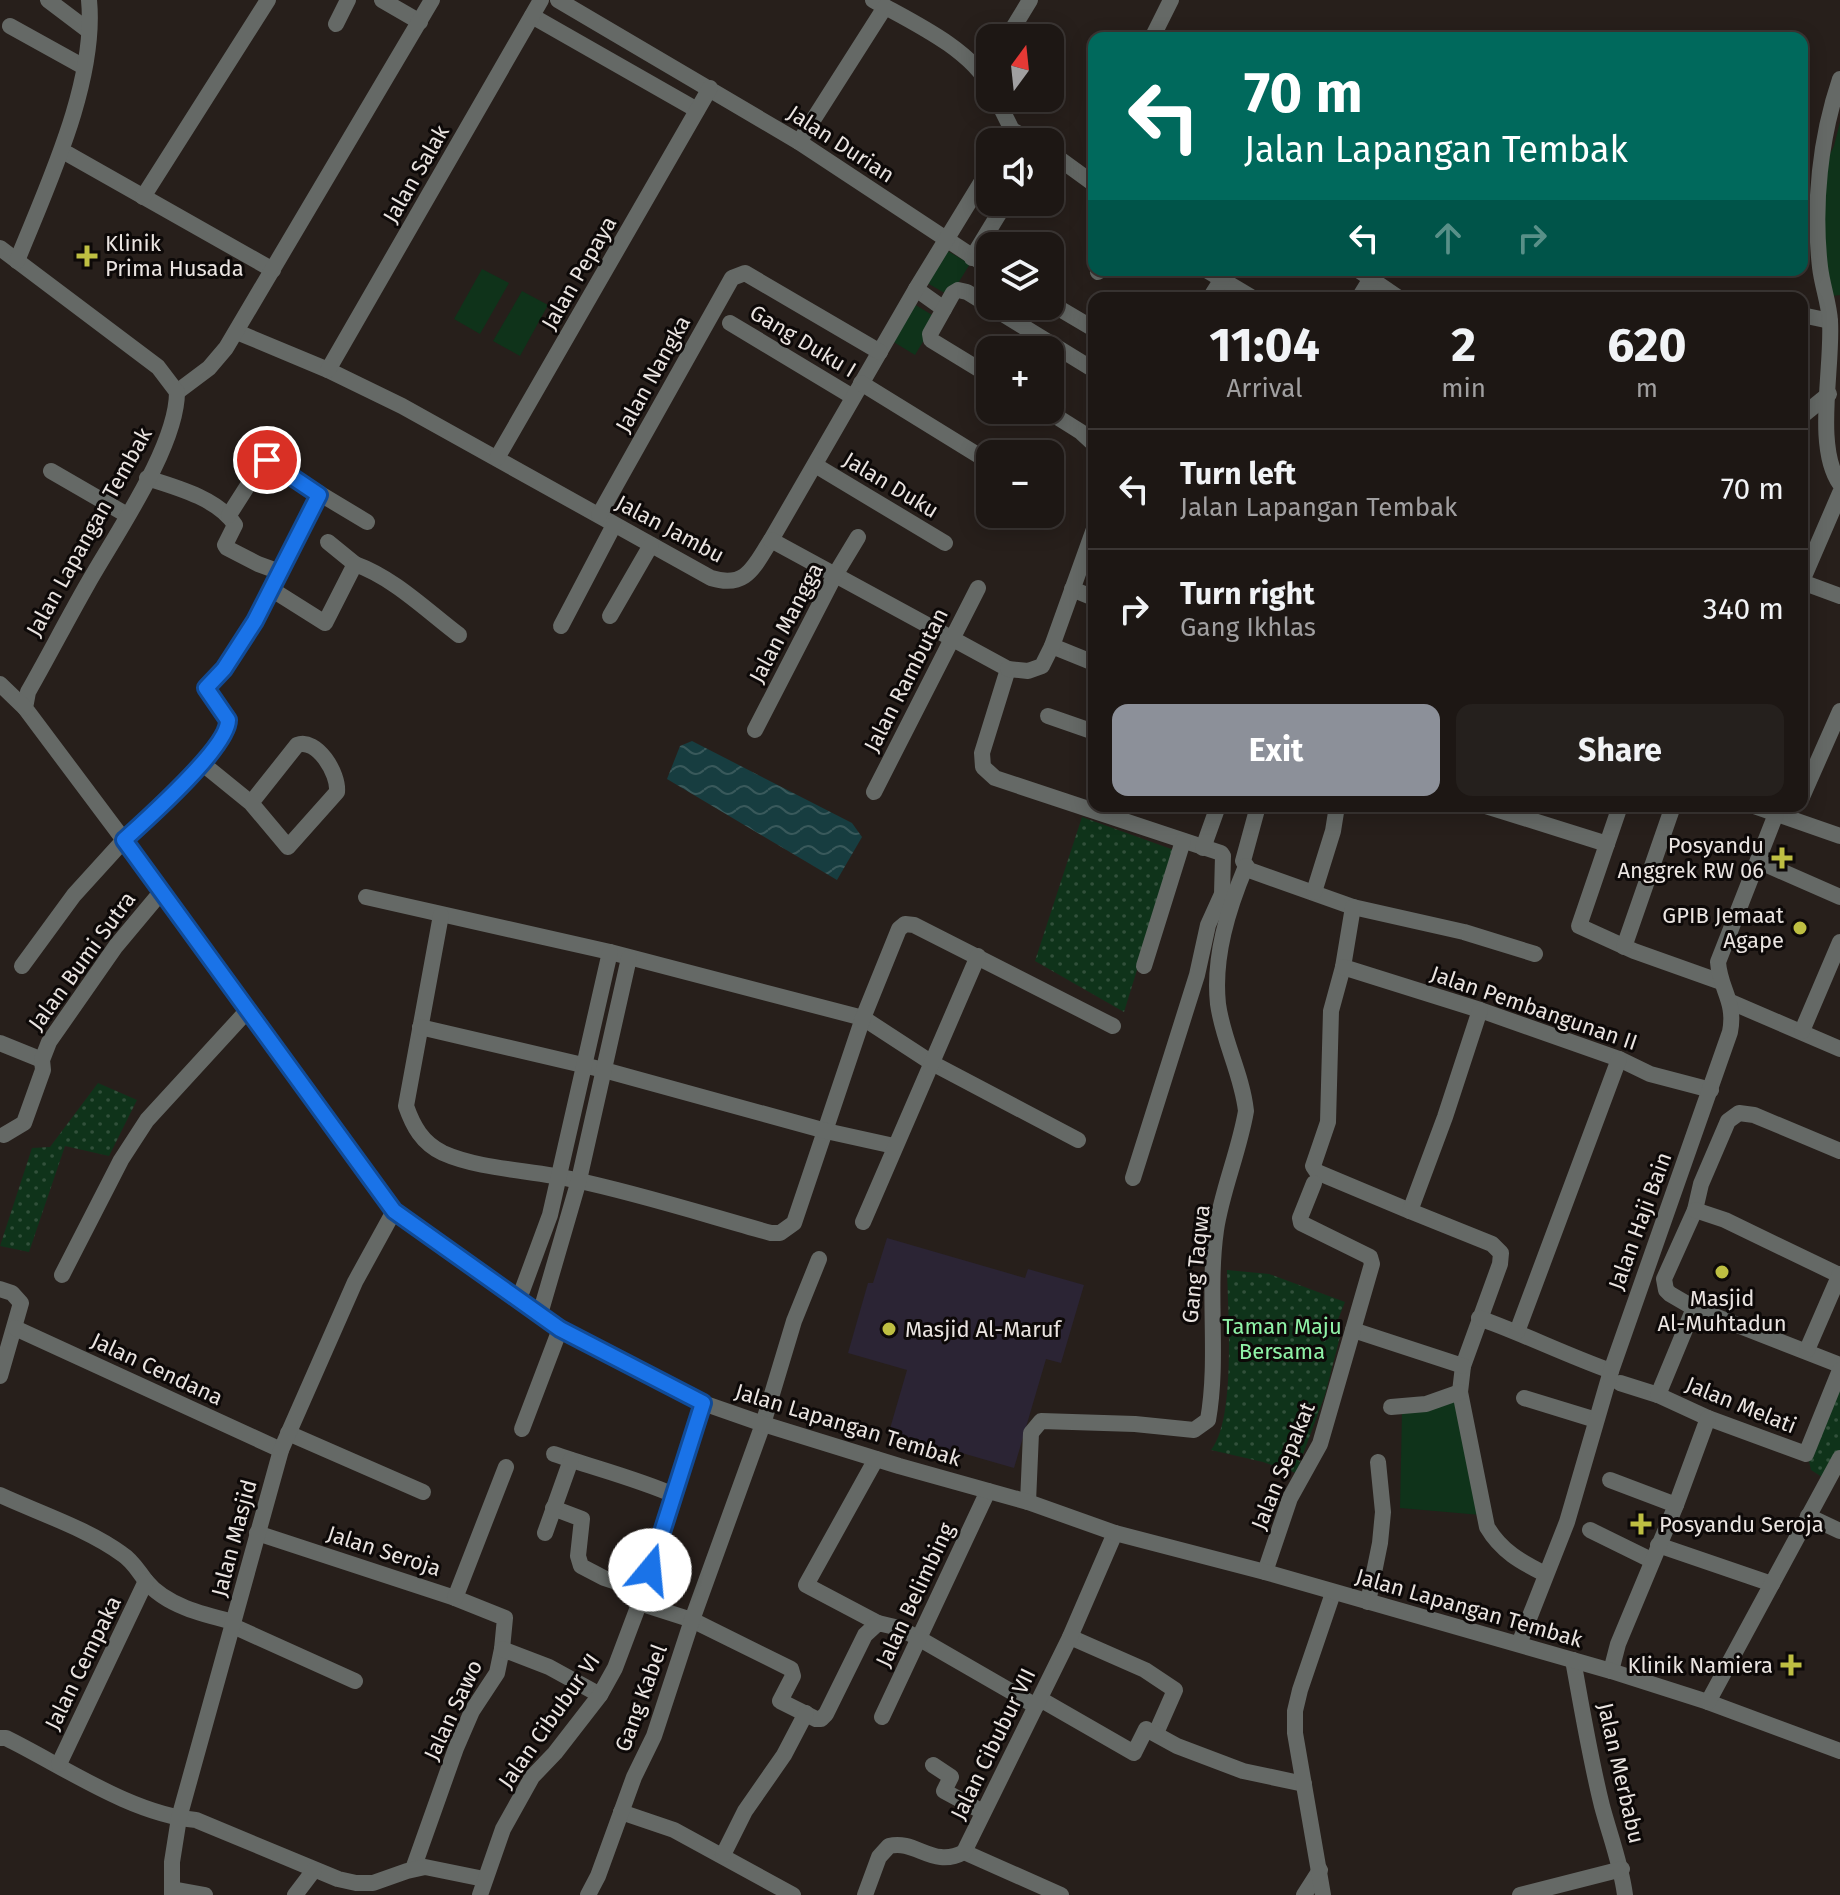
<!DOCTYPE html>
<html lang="en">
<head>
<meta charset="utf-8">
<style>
	:root { --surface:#1d1714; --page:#25201d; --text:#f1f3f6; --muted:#a09fa0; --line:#3b3634; --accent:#8c9099 }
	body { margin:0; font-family:"Fira Sans",sans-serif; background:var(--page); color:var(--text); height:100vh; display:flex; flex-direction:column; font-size:30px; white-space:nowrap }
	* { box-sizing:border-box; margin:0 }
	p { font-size:26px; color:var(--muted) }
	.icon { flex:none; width:44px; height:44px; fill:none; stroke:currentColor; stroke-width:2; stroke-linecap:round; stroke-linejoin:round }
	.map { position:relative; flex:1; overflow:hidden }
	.side { position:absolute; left:1088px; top:292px; width:720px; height:520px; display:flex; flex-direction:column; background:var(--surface); border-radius:16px; box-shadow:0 4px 20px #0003,0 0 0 2px var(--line) }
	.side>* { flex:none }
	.guide { position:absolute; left:1088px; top:32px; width:720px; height:244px; border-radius:16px; box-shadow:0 4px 20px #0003,0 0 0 2px var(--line); background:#00695c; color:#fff; overflow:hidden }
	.needle { width:52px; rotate:15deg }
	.fabs { position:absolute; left:976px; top:24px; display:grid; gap:16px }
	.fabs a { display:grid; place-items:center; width:88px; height:88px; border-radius:16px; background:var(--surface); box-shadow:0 4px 20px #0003,0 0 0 2px var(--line); font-size:40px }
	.pin { position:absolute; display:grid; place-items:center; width:68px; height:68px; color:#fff; margin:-34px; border:4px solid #fff; border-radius:50%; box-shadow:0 2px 8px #0007 }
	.me { position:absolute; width:88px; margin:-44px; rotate:17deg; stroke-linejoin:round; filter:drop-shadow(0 0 6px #0008) }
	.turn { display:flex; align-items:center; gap:28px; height:168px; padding:0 24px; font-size:36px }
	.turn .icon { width:104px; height:104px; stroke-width:2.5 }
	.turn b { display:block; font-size:56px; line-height:68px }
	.lanes { display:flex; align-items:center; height:76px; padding:0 24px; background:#0003; justify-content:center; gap:40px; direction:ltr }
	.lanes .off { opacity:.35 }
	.eta { display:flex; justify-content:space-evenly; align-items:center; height:136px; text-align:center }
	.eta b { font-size:48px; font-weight:700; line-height:56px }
	.primary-button { display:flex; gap:16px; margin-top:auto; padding:16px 24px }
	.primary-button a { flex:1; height:92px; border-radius:16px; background:var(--accent); color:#fff; font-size:32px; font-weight:700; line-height:92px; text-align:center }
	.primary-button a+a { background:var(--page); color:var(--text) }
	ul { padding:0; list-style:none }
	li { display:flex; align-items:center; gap:24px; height:120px; padding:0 24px; border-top:2px solid var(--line) }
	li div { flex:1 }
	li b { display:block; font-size:30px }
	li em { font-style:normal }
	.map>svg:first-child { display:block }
	.education { fill:#2b2434 }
	.grass { fill:#0f331a }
	.park { fill:url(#park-dots) }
	.water { fill:url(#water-waves) }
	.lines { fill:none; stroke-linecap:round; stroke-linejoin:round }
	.minor { stroke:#656966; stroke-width:16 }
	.tertiary { stroke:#656966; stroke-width:16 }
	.route-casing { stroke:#114b97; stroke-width:20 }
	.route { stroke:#1a73e8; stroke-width:14 }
	.poi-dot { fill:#bebf42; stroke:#0d0908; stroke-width:3 }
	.labels { text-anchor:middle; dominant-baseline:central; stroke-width:6; stroke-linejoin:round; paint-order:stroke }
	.street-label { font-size:22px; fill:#eae4e1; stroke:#0d0908 }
	.poi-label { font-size:22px; fill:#eae4e1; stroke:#0d0908; text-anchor:start }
	.park-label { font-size:22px; fill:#8ff2a7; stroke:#0d0908 }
</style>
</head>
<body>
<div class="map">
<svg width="1840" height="1895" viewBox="0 0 1840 1895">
	<defs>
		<pattern id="park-dots" width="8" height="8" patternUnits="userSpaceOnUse" patternTransform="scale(2)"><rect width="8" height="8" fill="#0f331a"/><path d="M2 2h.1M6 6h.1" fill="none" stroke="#32503b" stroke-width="1.8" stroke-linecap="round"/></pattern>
		<pattern id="water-waves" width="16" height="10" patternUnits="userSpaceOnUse" patternTransform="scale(2)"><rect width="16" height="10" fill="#173d40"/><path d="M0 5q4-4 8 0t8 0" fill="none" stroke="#39595b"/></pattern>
	</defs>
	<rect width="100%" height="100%" fill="#271f1b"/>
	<path class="education" d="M 887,1238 L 1025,1278 L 1028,1269 L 1084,1285 L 1061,1363 L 1046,1359 L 1014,1468 L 889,1432 L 907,1370 L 848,1353 L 868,1283 L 873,1283 Z"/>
	<g class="grass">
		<path d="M 1840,122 L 1840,295 L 1824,297 L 1822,170 L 1834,146 Z"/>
		<path d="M 946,250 L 970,264 L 950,296 L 927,283 Z"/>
		<path d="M 482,269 L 509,283 L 480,334 L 454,319 Z"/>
		<path d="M 522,291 L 548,305 L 520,356 L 493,341 Z"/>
		<path d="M 914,304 L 937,318 L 915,355 L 892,341 Z"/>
		<path d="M 1458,1400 L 1481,1515 L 1400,1508 L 1402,1411 Z"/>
	</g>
	<g class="park">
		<path d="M 1082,817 L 1174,850 L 1124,1012 L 1035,961 Z"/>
		<path d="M 98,1083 L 137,1100 L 109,1156 L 65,1146 L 29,1252 L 0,1246 L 32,1148 L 50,1147 Z"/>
		<path d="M 1227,1270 L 1269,1274 L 1345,1302 L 1337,1322 L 1342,1329 L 1325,1395 L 1296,1473 L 1263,1462 L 1211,1450 C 1236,1419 1228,1312 1227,1270 Z"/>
		<path d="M 1840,1384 L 1840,1455 L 1822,1477 L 1811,1470 L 1808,1457 Z"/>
	</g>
	<path class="water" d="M 692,741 L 852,823 L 862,837 L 837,880 L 667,779 L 680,746 Z"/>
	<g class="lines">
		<g class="minor">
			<path d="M 48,0 L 89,31"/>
			<path d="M 382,0 L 420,22"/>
			<path d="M 558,0 L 799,142 L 990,268"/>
			<path d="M 873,0 C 910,21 970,48 990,87"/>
			<path d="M 532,16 L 697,110"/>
			<path d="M 336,24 L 348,0"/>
			<path d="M 10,26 L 84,67"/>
			<path d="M 1007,38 L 1030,0"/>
			<path d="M 1152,38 L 1171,0"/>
			<path d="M 996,98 L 1012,130 L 1034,142"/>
			<path d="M 799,142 L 885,7"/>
			<path d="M 1050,152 L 1094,184"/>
			<path d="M 68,154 L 273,270"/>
			<path d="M 143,197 L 268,0"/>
			<path d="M 972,258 L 1006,202"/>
			<path d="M 1206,270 L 1253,298"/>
			<path d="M 1358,270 L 1399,298"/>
			<path d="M 1098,272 L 1099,270"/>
			<path d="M 916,289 L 944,309"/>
			<path d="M 1210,298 L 1222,279"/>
			<path d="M 1359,298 L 1375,272"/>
			<path d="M 1050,303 L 1094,329"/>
			<path d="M 1802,315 L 1830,321"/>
			<path d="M 730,323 L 853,397"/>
			<path d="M 237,332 L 328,370 L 402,406 L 711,578 C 747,589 754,566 771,540 L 916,289 L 990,168"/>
			<path d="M 328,370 L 541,0"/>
			<path d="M 990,376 L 931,340 L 930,334 L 953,293 L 958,290 L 967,292 L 1094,370"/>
			<path d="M 861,383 L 981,457"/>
			<path d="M 177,392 L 209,368 L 226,348 L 432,0"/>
			<path d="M 1046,410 L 1081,432 L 1094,444"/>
			<path d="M 1802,416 L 1829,394"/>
			<path d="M 497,458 L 710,88"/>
			<path d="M 815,465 L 945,543"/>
			<path d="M 51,471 L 127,515"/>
			<path d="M 147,478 C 176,487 219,499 235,525 L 225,545 L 227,548 L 258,564 L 280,572"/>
			<path d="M 229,515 L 264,460 L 367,522"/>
			<path d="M 599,515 L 732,278 L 745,273 L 880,352"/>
			<path d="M 771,540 L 1008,669 L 982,753 L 983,767 L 995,778 L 1221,853 L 1223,856 L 1222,894 L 1208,925 L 1197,975 L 1133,1178"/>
			<path d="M 328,542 L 355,564"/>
			<path d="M 1802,581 L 1840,493"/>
			<path d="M 1802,582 L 1840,596"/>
			<path d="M 271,589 L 325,623 L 355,564 C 394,578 426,610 459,635"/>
			<path d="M 1072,589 L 1094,598"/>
			<path d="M 610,616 L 651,545"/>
			<path d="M 561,626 L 614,525"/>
			<path d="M 1052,646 L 1094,663"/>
			<path d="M 1008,669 L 1028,671 L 1042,666 L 1052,646 L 1094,529"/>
			<path d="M 1048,716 L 1094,732"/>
			<path d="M 755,730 L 835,575 L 858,537"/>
			<path d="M 203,764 L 251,803 L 288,847 L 337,792 C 339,774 317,737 297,745 L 251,803"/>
			<path d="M 874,792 L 978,588"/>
			<path d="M 1802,797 L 1840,711"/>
			<path d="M 1258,806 L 1243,861 L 1249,870 L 1353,907 L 1464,932 L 1535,954"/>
			<path d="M 1486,806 L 1607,844"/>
			<path d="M 1620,806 L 1579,926 L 1634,951 L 1721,982"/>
			<path d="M 1754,806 L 1840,836"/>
			<path d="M 1203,848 L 1218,806"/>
			<path d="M 1758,861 L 1840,897"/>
			<path d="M 1314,892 L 1333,831 L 1337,806"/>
			<path d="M 366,897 L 610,952 L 863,1018 L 932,1063 L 1078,1140"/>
			<path d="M 1353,907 L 1343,967 L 1331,1011 L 1328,1122 L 1313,1166 L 1317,1172 L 1410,1211"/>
			<path d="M 441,915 L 406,1106 C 413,1126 422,1143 443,1153 C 481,1170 534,1170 575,1180 C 641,1194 706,1215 771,1233 L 780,1233 L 794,1223 L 863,1018 L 899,929 L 905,924 L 914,925 L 1113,1026"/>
			<path d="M 1624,947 L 1673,806"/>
			<path d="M 22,966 L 74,895 L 124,840 L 203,764 L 225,732 L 228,720 L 206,688 L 224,669 L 255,621 L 319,495"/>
			<path d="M 1144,966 L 1183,841"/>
			<path d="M 1343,967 L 1480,1010 L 1619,1059 L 1650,1074 L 1711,1090"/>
			<path d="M 1731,1002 L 1840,1049"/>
			<path d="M 1480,1010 L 1445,1117 L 1410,1211 L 1492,1244 L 1501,1253 L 1500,1264 L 1463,1366 L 1460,1392 L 1487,1527 C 1501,1551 1521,1562 1545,1574"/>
			<path d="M 420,1027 L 604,1070 L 826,1131 L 894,1146"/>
			<path d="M 1802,1031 L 1840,942"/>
			<path d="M 0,1043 L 42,1060"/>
			<path d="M 4,1135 L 24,1123 L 43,1070 L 42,1060 L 49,1042 L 116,946 L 162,891"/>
			<path d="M 1840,1151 L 1754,1115 L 1739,1113 L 1728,1121 L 1701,1184 L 1695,1210 L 1664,1279 L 1666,1290 L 1670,1294 L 1694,1308 L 1840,1365"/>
			<path d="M 1695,1210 L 1725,1220 L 1839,1275"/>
			<path d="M 863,1222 L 978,956"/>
			<path d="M 62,1275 L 121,1160 L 147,1120 L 247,1011"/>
			<path d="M 0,1289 L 12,1293 L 21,1303 L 0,1376"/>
			<path d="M 519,1299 L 550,1215 L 610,952"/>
			<path d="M 540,1314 L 579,1180 L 629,958"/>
			<path d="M 1479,1318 C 1524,1334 1566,1355 1611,1371"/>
			<path d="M 15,1328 L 281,1450"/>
			<path d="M 1353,1330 L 1463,1366"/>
			<path d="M 1517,1332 L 1619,1059"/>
			<path d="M 1807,1350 L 1840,1274"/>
			<path d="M 1620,1383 L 1658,1395 L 1708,1418 L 1806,1454 L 1840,1370"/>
			<path d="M 1658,1395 L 1694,1308"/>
			<path d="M 1524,1398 L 1596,1420"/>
			<path d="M 1391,1407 L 1426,1404 L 1460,1392"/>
			<path d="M 522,1429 L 560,1329"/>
			<path d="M 288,1433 L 423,1492"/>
			<path d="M 554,1454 C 594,1468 635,1478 674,1495"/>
			<path d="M 876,1459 L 806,1585 L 878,1623"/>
			<path d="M 1610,1480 L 1676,1505"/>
			<path d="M 0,1495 C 39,1513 88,1529 122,1554 C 133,1561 138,1571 146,1581 C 166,1606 205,1615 234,1622"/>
			<path d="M 1028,1502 L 1031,1433 L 1041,1421 L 1135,1424 L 1194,1430 L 1208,1420 C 1219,1358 1207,1293 1216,1230 C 1222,1190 1239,1152 1246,1111 C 1242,1074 1223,1041 1218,1004 C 1213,957 1228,909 1246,866"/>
			<path d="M 553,1508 L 582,1519 L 578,1556 L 581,1566 L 604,1578 L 644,1591"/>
			<path d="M 1808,1516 L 1840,1531"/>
			<path d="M 1590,1530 L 1651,1560"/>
			<path d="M 257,1533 L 455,1598 L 505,1618 L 502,1649 L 497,1673 L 472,1711 L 456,1748 L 413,1869"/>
			<path d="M 545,1533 L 571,1460"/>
			<path d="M 1658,1545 L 1772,1584"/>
			<path d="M 1265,1572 L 1290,1498 L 1320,1444 L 1372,1264 L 1370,1257 L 1301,1223 L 1300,1218 L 1314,1183"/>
			<path d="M 455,1598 L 506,1467"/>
			<path d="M 1368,1602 L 1380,1543 L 1383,1512 L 1378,1462"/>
			<path d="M 639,1603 L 692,1620 L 791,1669 L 793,1676 L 780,1701 L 816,1719 L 821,1719 L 826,1714 L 865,1635 L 878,1623 L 899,1628 L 920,1639 L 1036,1706"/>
			<path d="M 233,1626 L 355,1681"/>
			<path d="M 1070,1637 L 1145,1670 L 1175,1690 L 1156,1733"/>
			<path d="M 1519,1644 L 1567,1522 L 1611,1371 L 1730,1032 C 1736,1001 1720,990 1718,962 L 1776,814"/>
			<path d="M 502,1649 L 549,1667 L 600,1695"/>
			<path d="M 1573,1660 C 1582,1709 1590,1758 1602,1806 C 1610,1836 1621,1864 1625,1895"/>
			<path d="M 1611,1671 L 1618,1644 L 1676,1505 L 1708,1418"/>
			<path d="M 1040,1699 L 1134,1753 L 1146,1729 L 1177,1746 L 1243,1771 L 1304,1784"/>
			<path d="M 882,1717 L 988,1491"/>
			<path d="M 0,1738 L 6,1738 C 63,1766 131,1814 196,1820 L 338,1879 L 356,1883 L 373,1883 L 407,1871 L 425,1867 L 484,1879"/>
			<path d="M 59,1764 L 146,1581"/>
			<path d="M 933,1765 L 951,1777 L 944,1791 L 983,1812"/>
			<path d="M 621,1812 L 674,1830 L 793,1895"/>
			<path d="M 964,1852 L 1061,1895"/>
			<path d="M 723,1855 L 745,1811 L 784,1755 L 806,1713"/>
			<path d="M 172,1889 L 205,1895"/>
			<path d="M 295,1895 L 314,1870"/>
			<path d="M 480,1895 L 503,1829 L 532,1777 L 555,1753 L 600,1695 L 615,1668 L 644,1591 L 703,1403"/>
			<path d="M 588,1895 L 598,1876 L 634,1777 L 654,1736 L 692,1620 L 763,1424 L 794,1321 L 819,1259"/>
			<path d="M 865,1895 L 879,1857 L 889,1846 C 916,1839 933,1869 964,1852 L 1070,1637 L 1115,1533"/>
			<path d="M 1304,1895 L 1320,1870"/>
			<path d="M 1323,1895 L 1295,1733 L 1295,1711 L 1300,1690 L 1333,1593"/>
			<path d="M 1520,1895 L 1622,1869"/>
		</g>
		<g class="tertiary">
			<path d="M 1840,79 C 1820,138 1813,205 1820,267 C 1822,285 1829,303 1830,321 C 1833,368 1814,447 1840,484"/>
			<path d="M 0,248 L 158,367 L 177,392 C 177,447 115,535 87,585 C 67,620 48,657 28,692 L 25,708 L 162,891 L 394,1211 L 560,1329 L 703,1403 L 763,1424 L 899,1466 L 1028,1502 L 1115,1533 L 1265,1572 L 1611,1671 L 1708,1702 L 1840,1751"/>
			<path d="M 17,261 C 47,186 97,82 89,0"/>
			<path d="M 0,684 L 25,708"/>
			<path d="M 1708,1702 L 1840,1458"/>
			<path d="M 172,1895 L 172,1862 L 179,1818 L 281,1450 L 355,1282 L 394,1211"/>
		</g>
	</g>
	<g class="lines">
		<defs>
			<path id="route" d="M 267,460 L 319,495 L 255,621 L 224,669 L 206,688 L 228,720 C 229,746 146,820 124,840 L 394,1211 L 560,1329 L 703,1403 L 650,1570"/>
		</defs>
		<use href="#route" class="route-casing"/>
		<use href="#route" class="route"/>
	</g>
	<g class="poi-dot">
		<path d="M83 244h8v8h8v8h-8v8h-8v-8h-8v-8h8z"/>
		<path d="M1778 846h8v8h8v8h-8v8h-8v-8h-8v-8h8z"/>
		<circle cx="1800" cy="928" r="8"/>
		<circle cx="1722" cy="1272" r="8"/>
		<circle cx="889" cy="1329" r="8"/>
		<path d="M1637 1512h8v8h8v8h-8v8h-8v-8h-8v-8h8z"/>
		<path d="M1787 1653h8v8h8v8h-8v8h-8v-8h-8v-8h8z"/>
	</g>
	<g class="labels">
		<g class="street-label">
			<text transform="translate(841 144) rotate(33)">Jalan Durian</text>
			<text transform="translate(416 174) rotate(-60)">Jalan Salak</text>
			<text transform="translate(579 273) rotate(-60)">Jalan Pepaya</text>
			<text transform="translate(803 341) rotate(31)">Gang Duku I</text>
			<text transform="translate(653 374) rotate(-61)">Jalan Nangka</text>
			<text transform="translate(891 485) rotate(31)">Jalan Duku</text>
			<text transform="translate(670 529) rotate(28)">Jalan Jambu</text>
			<text transform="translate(89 532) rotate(-61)">Jalan Lapangan Tembak</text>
			<text transform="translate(786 623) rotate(-62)">Jalan Mangga</text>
			<text transform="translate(906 680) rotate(-63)">Jalan Rambutan</text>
			<text transform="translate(82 961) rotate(-54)">Jalan Bumi Sutra</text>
			<text transform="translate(1534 1008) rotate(19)">Jalan Pembangunan II</text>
			<text transform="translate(1640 1221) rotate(-70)">Jalan Haji Bain</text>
			<text transform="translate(1196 1264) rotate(-84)">Gang Taqwa</text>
			<text transform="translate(157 1369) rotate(25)">Jalan Cendana</text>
			<text transform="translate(1741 1405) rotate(22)">Jalan Melati</text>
			<text transform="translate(848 1425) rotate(17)">Jalan Lapangan Tembak</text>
			<text transform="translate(1283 1466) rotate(-68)">Jalan Sepakat</text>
			<text transform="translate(234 1538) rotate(-75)">Jalan Masjid</text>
			<text transform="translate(384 1551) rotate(18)">Jalan Seroja</text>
			<text transform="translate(915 1595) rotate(-65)">Jalan Belimbing</text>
			<text transform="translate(1469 1608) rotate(16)">Jalan Lapangan Tembak</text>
			<text transform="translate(83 1663) rotate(-64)">Jalan Cempaka</text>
			<text transform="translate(641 1698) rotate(-70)">Gang Kabel</text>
			<text transform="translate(453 1710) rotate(-65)">Jalan Sawo</text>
			<text transform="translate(549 1721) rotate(-55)">Jalan Cibubur VI</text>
			<text transform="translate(993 1744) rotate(-64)">Jalan Cibubur VII</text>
			<text transform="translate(1621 1773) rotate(77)">Jalan Merbabu</text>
		</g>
		<g class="poi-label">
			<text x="105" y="243">Klinik<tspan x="105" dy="25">Prima Husada</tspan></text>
			<text x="1764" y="845" text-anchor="end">Posyandu<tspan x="1764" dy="25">Anggrek RW 06</tspan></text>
			<text x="1784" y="915" text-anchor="end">GPIB Jemaat<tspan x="1784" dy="25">Agape</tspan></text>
			<text x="1722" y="1298" text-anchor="middle">Masjid<tspan x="1722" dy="25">Al-Muhtadun</tspan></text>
			<text x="905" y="1329">Masjid Al-Maruf</text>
			<text x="1659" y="1524">Posyandu Seroja</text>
			<text x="1773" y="1665" text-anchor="end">Klinik Namiera</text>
		</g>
		<g class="park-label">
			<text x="1282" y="1326">Taman Maju<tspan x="1282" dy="25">Bersama</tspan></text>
		</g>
	</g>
</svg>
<div class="fabs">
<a><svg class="needle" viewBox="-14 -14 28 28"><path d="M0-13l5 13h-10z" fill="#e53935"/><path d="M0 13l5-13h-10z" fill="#a09fa0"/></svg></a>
<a><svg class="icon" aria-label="sound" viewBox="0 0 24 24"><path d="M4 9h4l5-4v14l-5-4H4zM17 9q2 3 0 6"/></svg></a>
<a><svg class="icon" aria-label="layers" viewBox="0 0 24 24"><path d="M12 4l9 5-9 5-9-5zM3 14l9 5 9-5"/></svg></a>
<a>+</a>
<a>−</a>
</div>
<div class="pin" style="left:267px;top:460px;background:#d93025"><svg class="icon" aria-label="arrive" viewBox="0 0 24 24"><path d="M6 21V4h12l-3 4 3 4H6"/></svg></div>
<svg class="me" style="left:650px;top:1570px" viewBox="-20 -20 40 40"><circle r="19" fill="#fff"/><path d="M0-13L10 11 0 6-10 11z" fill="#1a73e8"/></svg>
<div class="guide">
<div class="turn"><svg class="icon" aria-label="left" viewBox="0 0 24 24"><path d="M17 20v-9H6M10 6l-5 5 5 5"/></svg><div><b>70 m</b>Jalan Lapangan Tembak</div></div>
<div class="lanes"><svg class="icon" aria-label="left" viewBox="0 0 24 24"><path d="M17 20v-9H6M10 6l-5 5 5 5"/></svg><svg class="icon off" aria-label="ahead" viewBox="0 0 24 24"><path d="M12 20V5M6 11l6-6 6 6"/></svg><svg class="icon off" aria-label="right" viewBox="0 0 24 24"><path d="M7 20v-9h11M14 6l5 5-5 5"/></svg></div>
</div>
<section class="side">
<div class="eta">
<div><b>11:04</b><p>Arrival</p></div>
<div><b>2</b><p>min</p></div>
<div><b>620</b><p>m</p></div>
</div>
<ul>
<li><svg class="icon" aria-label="left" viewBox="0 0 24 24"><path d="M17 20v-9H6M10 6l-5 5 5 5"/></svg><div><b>Turn left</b><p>Jalan Lapangan Tembak</p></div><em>70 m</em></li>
<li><svg class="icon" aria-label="right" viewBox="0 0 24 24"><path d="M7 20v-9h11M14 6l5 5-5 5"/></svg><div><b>Turn right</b><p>Gang Ikhlas</p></div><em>340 m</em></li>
</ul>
<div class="primary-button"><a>Exit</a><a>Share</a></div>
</section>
</div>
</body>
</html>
